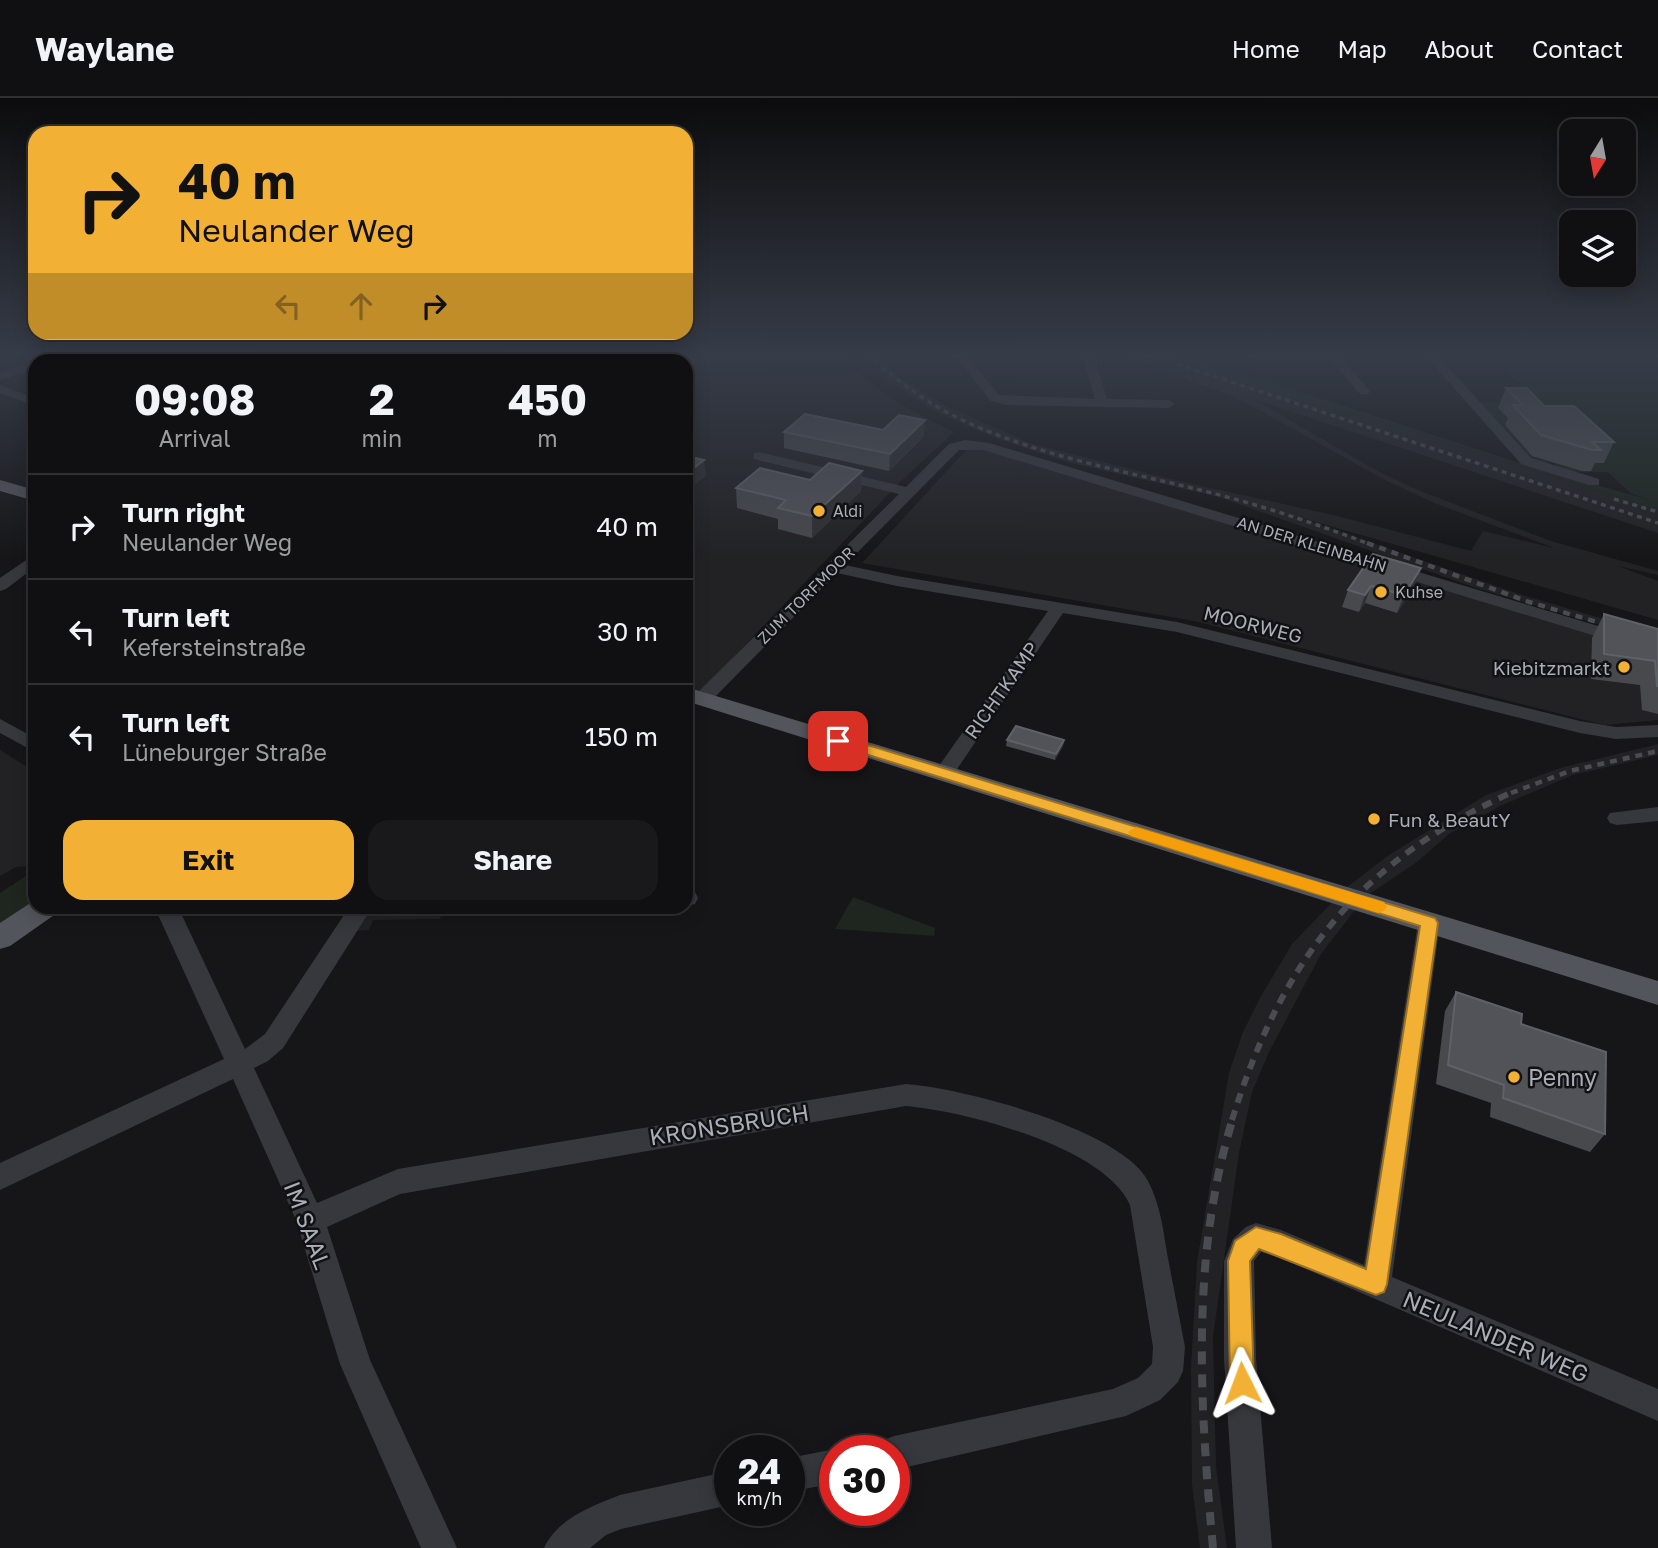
<!DOCTYPE html>
<html lang="en">
<head>
<meta charset="utf-8">
<style>
	:root { --surface:#101012; --page:#19191b; --text:#f1f3f6; --muted:#9c9d9f; --line:#303032; --accent:#f2b134 }
	body { margin:0; font-family:"Golos Text",sans-serif; background:var(--page); color:var(--text); height:100vh; display:flex; flex-direction:column; font-size:26px; white-space:nowrap }
	* { box-sizing:border-box; margin:0 }
	p { font-size:23px; color:var(--muted) }
	.icon { flex:none; width:38px; height:38px; fill:none; stroke:currentColor; stroke-width:2; stroke-linecap:round; stroke-linejoin:round }
	.map { position:relative; flex:1; overflow:hidden }
	.drawer { position:absolute; left:28px; top:256px; width:665px; height:560px; display:flex; flex-direction:column; background:var(--surface); border-radius:21px; box-shadow:0 4px 18px #0003,0 0 0 2px var(--line) }
	.drawer>* { flex:none }
	.hud { position:absolute; left:28px; top:28px; width:665px; height:214px; border-radius:21px; box-shadow:0 4px 18px #0003,0 0 0 2px var(--line); background:#f2b134; color:#111; overflow:hidden }
	.needle { width:46px; rotate:191deg }
	.tools { position:absolute; left:1559px; top:21px; display:grid; gap:14px }
	.tools a { display:grid; place-items:center; width:77px; height:77px; border-radius:14px; background:var(--surface); box-shadow:0 4px 18px #0003,0 0 0 2px var(--line); font-size:35px }
	.speed { position:absolute; left:714px; top:1337px; display:flex; gap:14px; font-size:35px; font-weight:700; text-align:center }
	.speed>* { display:grid; place-content:center; width:91px; height:91px; border-radius:50%; background:var(--surface); box-shadow:0 4px 18px #0003,0 0 0 2px var(--line); line-height:1 }
	.speed small { font-size:18px; font-weight:400 }
	.speed .limit { border:10px solid #d22; background:#fff; color:#111 }
	.pin { position:absolute; display:grid; place-items:center; width:60px; height:60px; color:#fff; margin:-30px; border-radius:14px; box-shadow:0 4px 10px #0006 }
	.me { position:absolute; width:77px; margin:-38px; rotate:357deg; stroke-linejoin:round; filter:drop-shadow(0 0 5px #0008) }
	.turn { display:flex; align-items:center; gap:24px; height:147px; padding:0 35px; font-size:32px }
	.turn .icon { width:91px; height:91px; stroke-width:2.5 }
	.turn b { display:block; font-size:49px; line-height:60px }
	.lanes { display:flex; align-items:center; height:66px; padding:0 35px; background:#0003; justify-content:center; gap:35px; direction:ltr }
	.lanes .off { opacity:.35 }
	.eta { display:flex; justify-content:space-evenly; align-items:center; height:119px; text-align:center }
	.eta b { font-size:42px; font-weight:700; line-height:49px }
	.action { display:flex; gap:14px; margin-top:auto; padding:14px 35px }
	.action a { flex:1; height:80px; border-radius:21px; background:var(--accent); color:#111; font-size:28px; font-weight:700; line-height:80px; text-align:center }
	.action a+a { background:var(--page); color:var(--text) }
	ul { padding:0; list-style:none }
	li { display:flex; align-items:center; gap:21px; height:105px; padding:0 35px; border-top:2px solid var(--line) }
	li div { flex:1 }
	li b { display:block; font-size:26px }
	li em { font-style:normal }
	header { display:flex; align-items:center; gap:42px; box-sizing:border-box; height:98px; padding:0 35px; background:var(--surface); border-bottom:2px solid var(--line) }
	header strong { font-size:33px }
	nav { display:flex; gap:38px; margin-inline-start:auto; font-size:24px }
	.map>svg:first-child { display:block }
	.built { fill:#222225 }
	.green { fill:#1e261f }
	.lines { fill:none; stroke-linecap:round; stroke-linejoin:round }
	.minor { fill:#37383d; fill-rule:evenodd }
	.major { fill:#53555c; fill-rule:evenodd }
	.rail-far3 { stroke:#4a4c52; stroke-width:3.5; stroke-dasharray:5 4.5; stroke-linecap:butt }
	.rail-far2 { stroke:#4a4c52; stroke-width:4.5; stroke-dasharray:7 6; stroke-linecap:butt }
	.rail-far1 { stroke:#4a4c52; stroke-width:6; stroke-dasharray:10 8; stroke-linecap:butt }
	.rail { stroke:#4a4c52; stroke-width:8; stroke-dasharray:13 10; stroke-linecap:butt }
	.wall { fill:#47494d }
	.shaded-wall { fill:#2f3033 }
	.building { fill:#525359; stroke:#5f6168; stroke-width:2 }
	.route { fill:#f2b134; stroke:#9d7322; stroke-width:2 }
	.slow { fill:#f59e0b }
	.poi-dot { fill:#f2b134; stroke:#111113; stroke-width:2.5 }
	.labels { text-anchor:middle; dominant-baseline:central; stroke-width:5; stroke-linejoin:round; paint-order:stroke }
	.far-poi-label { font-size:16px; fill:#a8adb8; stroke:#111113; text-anchor:start }
	.far-street-label { font-size:16px; fill:#a8adb8; stroke:#111113 }
	.street-label { font-size:19px; fill:#a8adb8; stroke:#111113 }
	.poi-label { font-size:19px; fill:#a8adb8; stroke:#111113; text-anchor:end }
	.near-poi-label { font-size:23px; fill:#a8adb8; stroke:#111113; text-anchor:start }
	.near-street-label { font-size:23px; fill:#a8adb8; stroke:#111113 }
</style>
</head>
<body>
<header>
<strong>Waylane</strong>
<nav><a>Home</a><a>Map</a><a>About</a><a>Contact</a></nav>
</header>
<div class="map">
<svg width="1658" height="1450" viewBox="0 0 1658 1450">
	<rect width="100%" height="100%" fill="#161618"/>
	<g class="built">
		<path d="M 692,257 L 842,257 L 860,277 L 901,307 L 954,334 L 901,383 L 694,601 L 686,599 L 686,267 Z"/>
		<path d="M 862,257 L 876,257 L 900,280 L 944,307 L 1029,345 L 1170,381 L 1333,417 L 1471,453 L 1483,433 L 1554,450 L 1437,406 L 1387,383 L 1235,299 L 1118,257 L 1173,257 L 1658,412 L 1658,435 L 1253,301 L 1379,374 L 1420,393 L 1551,443 L 1658,473 L 1658,477 L 1618,468 L 1658,483 L 1658,522 L 1295,418 L 1519,496 L 1658,537 L 1658,544 L 1473,489 L 1219,399 L 1071,365 L 998,341 L 932,312 L 888,282 Z"/>
		<path d="M 970,348 L 1658,556 L 1658,622 L 1605,627 L 1588,623 L 1194,523 L 862,465 Z"/>
		<path d="M 1658,646 L 1658,657 L 1573,677 L 1500,708 L 1449,736 L 1417,764 L 1365,799 L 1321,856 L 1269,954 L 1252,994 L 1239,1055 L 1213,1239 L 1216,1369 L 1227,1450 L 1200,1450 L 1192,1386 L 1191,1271 L 1197,1164 L 1229,975 L 1243,934 L 1261,898 L 1292,846 L 1347,789 L 1389,757 L 1486,697 L 1560,670 Z"/>
		<path d="M 0,652 L 35,674 L 35,768 L 16,769 L 0,778 Z"/>
		<path d="M 444,809 L 440,821 L 373,822 L 369,832 L 352,833 L 368,814 L 375,811 Z"/>
	</g>
	<g class="green">
		<path d="M 1489,257 L 1658,257 L 1658,412 L 1203,267 L 1202,262 L 1529,368 L 1650,402 L 1630,395 L 1608,374 L 1562,374 L 1553,365 L 1533,364 L 1478,304 L 1541,306 Z"/>
		<path d="M 35,772 L 35,804 L 0,826 L 0,795 Z"/>
		<path d="M 853,799 L 935,830 L 934,838 L 835,831 Z"/>
	</g>
	<g class="lines">
		<g class="minor">
			<path d="M 58,257 L 76,257 L 63,262 L 45,262 Z"/>
			<path d="M 239,257 L 272,257 C 265,263 246,263 239,257 Z"/>
			<path d="M 409,257 L 425,257 L 415,262 L 399,262 Z"/>
			<path d="M 954,257 L 966,257 L 999,297 L 1095,301 L 1082,257 L 1094,257 L 1107,301 L 1169,302 L 1175,306 L 1169,310 L 1006,307 L 991,303 Z"/>
			<path d="M 1246,257 L 1339,257 L 1370,293 L 1368,296 L 1360,296 L 1332,263 L 1252,261 Z"/>
			<path d="M 1425,257 L 1437,257 L 1531,360 L 1599,381 L 1599,387 L 1589,387 L 1521,366 Z"/>
			<path d="M 35,263 L 35,271 L 0,282 L 0,274 Z"/>
			<path d="M 0,287 L 35,300 L 35,308 L 0,295 Z"/>
			<path d="M 965,342 L 989,345 L 1658,546 L 1658,557 L 983,352 L 959,352 L 845,467 L 897,478 L 1177,524 L 1580,623 L 1616,629 L 1658,627 L 1658,639 L 1616,641 L 1580,635 L 1177,534 L 1063,515 L 951,680 L 937,680 L 934,675 L 1048,513 L 897,488 L 837,475 L 709,605 L 695,605 L 693,601 L 695,597 L 899,396 L 754,361 L 754,355 L 759,354 L 906,389 L 949,346 Z"/>
			<path d="M 35,456 L 35,469 L 6,491 L 0,493 L 0,480 Z"/>
			<path d="M 0,621 L 35,640 L 35,654 L 0,635 Z"/>
			<path d="M 1658,709 L 1658,723 L 1617,727 L 1610,725 L 1607,720 L 1610,715 Z"/>
			<path d="M 686,792 L 695,794 L 698,800 L 695,806 L 686,808 Z"/>
			<path d="M 154,808 L 178,809 L 245,951 L 265,936 L 350,808 L 373,808 L 283,950 L 268,963 L 254,970 L 317,1105 L 398,1071 L 906,986 C 962,990 1121,1031 1148,1083 C 1160,1106 1163,1130 1167,1155 C 1173,1186 1179,1218 1185,1249 L 1183,1273 L 1178,1284 L 1160,1302 L 1126,1318 L 894,1372 L 894,1353 L 878,1353 L 882,1343 L 894,1338 L 1113,1291 L 1138,1280 L 1152,1266 L 1153,1249 L 1130,1107 C 1105,1049 964,1013 906,1008 L 400,1096 L 327,1129 L 370,1262 L 457,1450 L 421,1450 L 340,1266 L 296,1122 L 233,981 L 0,1092 L 0,1065 L 224,961 Z"/>
			<path d="M 1429,816 L 1437,819 L 1440,825 L 1392,1179 L 1658,1291 L 1658,1323 L 1278,1159 L 1261,1154 L 1254,1163 L 1256,1260 L 1272,1450 L 1236,1450 L 1224,1260 L 1224,1163 L 1233,1141 L 1246,1129 L 1256,1125 L 1281,1132 L 1364,1167 L 1418,825 L 1421,819 Z"/>
			<path d="M 835,1351 L 839,1353 L 835,1353 L 835,1385 L 789,1394 L 789,1360 Z"/>
			<path d="M 730,1373 L 730,1407 L 621,1431 L 606,1437 L 590,1450 L 544,1450 C 557,1421 592,1408 620,1397 Z"/>
		</g>
		<g class="major">
			<path d="M 685,257 L 699,257 L 691,270 L 686,272 L 686,262 L 681,262 Z"/>
			<path d="M 0,382 L 35,392 L 35,403 L 0,393 Z"/>
			<path d="M 686,589 L 1658,883 L 1658,907 L 686,603 Z"/>
			<path d="M 35,802 L 35,808 L 61,808 L 57,815 L 10,848 L 0,851 L 0,825 Z"/>
		</g>
		<g class="rail-far3">
			<path d="M 867,257 C 895,280 922,302 954,318 C 1033,357 1120,372 1204,393 C 1261,407 1317,426 1372,447"/>
			<path d="M 1150,257 L 1658,425"/>
			<path d="M 1614,401 L 1658,414"/>
		</g>
		<g class="rail-far2">
			<path d="M 1367,445 L 1529,504 L 1658,542"/>
			<path d="M 1511,695 L 1570,673 L 1658,653"/>
		</g>
		<path class="rail-far1" d="M 1232,1022 C 1282,861 1360,762 1515,693"/>
		<path class="rail" d="M 1213,1450 C 1200,1307 1190,1159 1233,1020"/>
	</g>
	<g class="wall">
		<path d="M 1506,290 L 1544,308 L 1614,344 L 1604,365 L 1595,365 L 1591,373 L 1582,373 L 1532,358 L 1505,327 L 1508,320 L 1498,310 Z"/>
		<path d="M 883,332 L 924,338 L 889,373 L 784,350 L 784,334 Z"/>
		<path d="M 862,373 L 861,393 L 812,440 L 778,431 L 778,421 L 737,410 L 736,390 L 810,382 Z"/>
		<path d="M 1421,470 L 1414,488 L 1397,515 L 1365,505 L 1359,514 L 1342,509 L 1348,492 Z"/>
		<path d="M 1604,516 L 1658,531 L 1658,616 L 1642,612 L 1640,587 L 1591,581 L 1592,540 Z"/>
		<path d="M 1007,642 L 1064,642 L 1063,648 L 1055,662 L 1006,648 Z"/>
		<path d="M 1456,894 L 1521,926 L 1605,1036 L 1590,1054 L 1490,1019 L 1491,1005 L 1436,986 L 1445,913 Z"/>
	</g>
	<g class="shaded-wall">
		<path d="M 502,257 L 506,257 L 508,262 L 493,262 Z"/>
		<path d="M 925,322 L 924,338 L 889,373 L 890,356 Z"/>
		<path d="M 704,362 L 706,378 L 686,394 L 686,376 Z"/>
		<path d="M 862,373 L 861,393 L 812,440 L 812,418 Z"/>
		<path d="M 1421,470 L 1414,488 L 1397,515 L 1404,497 Z"/>
		<path d="M 1371,488 L 1365,505 L 1359,514 L 1365,497 Z"/>
		<path d="M 1064,642 L 1063,648 L 1055,662 L 1056,656 Z"/>
	</g>
	<g class="building">
		<path d="M 437,257 L 502,257 L 493,262 L 427,262 Z"/>
		<path d="M 629,257 L 656,257 L 653,262 L 627,262 Z"/>
		<path d="M 1506,290 L 1527,290 L 1544,308 L 1574,308 L 1614,344 L 1592,344 L 1601,352 L 1592,352 L 1541,337 L 1513,307 L 1523,307 Z"/>
		<path d="M 805,316 L 883,332 L 899,317 L 925,322 L 890,356 L 784,334 Z"/>
		<path d="M 686,358 L 704,362 L 686,376 Z"/>
		<path d="M 829,365 L 862,373 L 812,418 L 778,410 L 786,402 L 736,390 L 760,370 L 810,382 Z"/>
		<path d="M 1373,456 L 1421,470 L 1404,497 L 1371,488 L 1365,497 L 1348,492 Z"/>
		<path d="M 1604,516 L 1658,531 L 1658,588 L 1657,588 L 1655,563 L 1604,556 Z"/>
		<path d="M 1016,628 L 1064,642 L 1056,656 L 1007,642 Z"/>
		<path d="M 1456,894 L 1522,916 L 1521,926 L 1606,954 L 1605,1036 L 1503,1000 L 1504,987 L 1448,967 Z"/>
	</g>
	<linearGradient id="sky" x2="0" y2="1"><stop stop-color="#0c0c0d"/><stop offset="0.56" stop-color="#363c48"/><stop offset="1" stop-color="#363c48" stop-opacity="0"/></linearGradient>
	<rect width="1658" height="460" fill="url(#sky)"/>
	<path class="route" d="M 838,638 L 1435,820 L 1438,825 L 1387,1186 L 1384,1194 L 1376,1197 L 1259,1151 L 1250,1163 L 1254,1285 L 1250,1294 L 1242,1298 L 1233,1294 L 1230,1285 L 1228,1163 L 1235,1143 L 1256,1129 L 1281,1136 L 1366,1171 L 1420,828 L 833,646 L 831,643 L 833,639 Z"/>
	<path class="slow" d="M 1136,729 L 1384,804 L 1387,809 L 1384,813 L 1378,815 L 1131,738 L 1128,734 Z"/>
	<g class="poi-dot">
		<circle cx="819" cy="413" r="7"/>
		<circle cx="1381" cy="494" r="7"/>
		<circle cx="1624" cy="569" r="7"/>
		<circle cx="1374" cy="721" r="7"/>
		<circle cx="1514" cy="979" r="7"/>
	</g>
	<g class="labels">
		<g class="far-poi-label">
			<text x="833" y="413">Aldi</text>
			<text x="1395" y="494">Kuhse</text>
		</g>
		<g class="far-street-label">
			<text transform="translate(1312 446) rotate(17)">AN DER KLEINBAHN</text>
			<text transform="translate(806 497) rotate(-45)">ZUM TORFMOOR</text>
		</g>
		<g class="street-label">
			<text transform="translate(1253 526) rotate(14)">MOORWEG</text>
			<text transform="translate(1001 592) rotate(-55)">RICHTKAMP</text>
		</g>
		<g class="poi-label">
			<text x="1610" y="569">Kiebitzmarkt</text>
			<text x="1388" y="721" text-anchor="start">Fun &amp; BeautY</text>
		</g>
		<g class="near-poi-label">
			<text x="1528" y="979">Penny</text>
		</g>
		<g class="near-street-label">
			<text transform="translate(729 1026) rotate(-9)">KRONSBRUCH</text>
			<text transform="translate(308 1127) rotate(69)">IM SAAL</text>
			<text transform="translate(1496 1238) rotate(23)">NEULANDER WEG</text>
		</g>
	</g>
</svg>
<div class="tools">
<a><svg class="needle" viewBox="-14 -14 28 28"><path d="M0-13l5 13h-10z" fill="#e53935"/><path d="M0 13l5-13h-10z" fill="#9c9d9f"/></svg></a>
<a><svg class="icon" aria-label="layers" viewBox="0 0 24 24"><path d="M12 4l9 5-9 5-9-5zM3 14l9 5 9-5"/></svg></a>
</div>
<div class="speed"><div>24<small>km/h</small></div><div class="limit">30</div></div>
<div class="pin" style="left:838px;top:643px;background:#d93025"><svg class="icon" aria-label="arrive" viewBox="0 0 24 24"><path d="M6 21V4h12l-3 4 3 4H6"/></svg></div>
<svg class="me" style="left:1242px;top:1285px" viewBox="-20 -20 40 40"><path d="M0-17L14 15 0 8-14 15z" fill="#f2b134" stroke="#fff" stroke-width="4"/></svg>
<div class="hud">
<div class="turn"><svg class="icon" aria-label="right" viewBox="0 0 24 24"><path d="M7 20v-9h11M14 6l5 5-5 5"/></svg><div><b>40 m</b>Neulander Weg</div></div>
<div class="lanes"><svg class="icon off" aria-label="left" viewBox="0 0 24 24"><path d="M17 20v-9H6M10 6l-5 5 5 5"/></svg><svg class="icon off" aria-label="ahead" viewBox="0 0 24 24"><path d="M12 20V5M6 11l6-6 6 6"/></svg><svg class="icon" aria-label="right" viewBox="0 0 24 24"><path d="M7 20v-9h11M14 6l5 5-5 5"/></svg></div>
</div>
<section class="drawer">
<div class="eta">
<div><b>09:08</b><p>Arrival</p></div>
<div><b>2</b><p>min</p></div>
<div><b>450</b><p>m</p></div>
</div>
<ul>
<li><svg class="icon" aria-label="right" viewBox="0 0 24 24"><path d="M7 20v-9h11M14 6l5 5-5 5"/></svg><div><b>Turn right</b><p>Neulander Weg</p></div><em>40 m</em></li>
<li><svg class="icon" aria-label="left" viewBox="0 0 24 24"><path d="M17 20v-9H6M10 6l-5 5 5 5"/></svg><div><b>Turn left</b><p>Kefersteinstraße</p></div><em>30 m</em></li>
<li><svg class="icon" aria-label="left" viewBox="0 0 24 24"><path d="M17 20v-9H6M10 6l-5 5 5 5"/></svg><div><b>Turn left</b><p>Lüneburger Straße</p></div><em>150 m</em></li>
</ul>
<div class="action"><a>Exit</a><a>Share</a></div>
</section>
</div>
</body>
</html>
